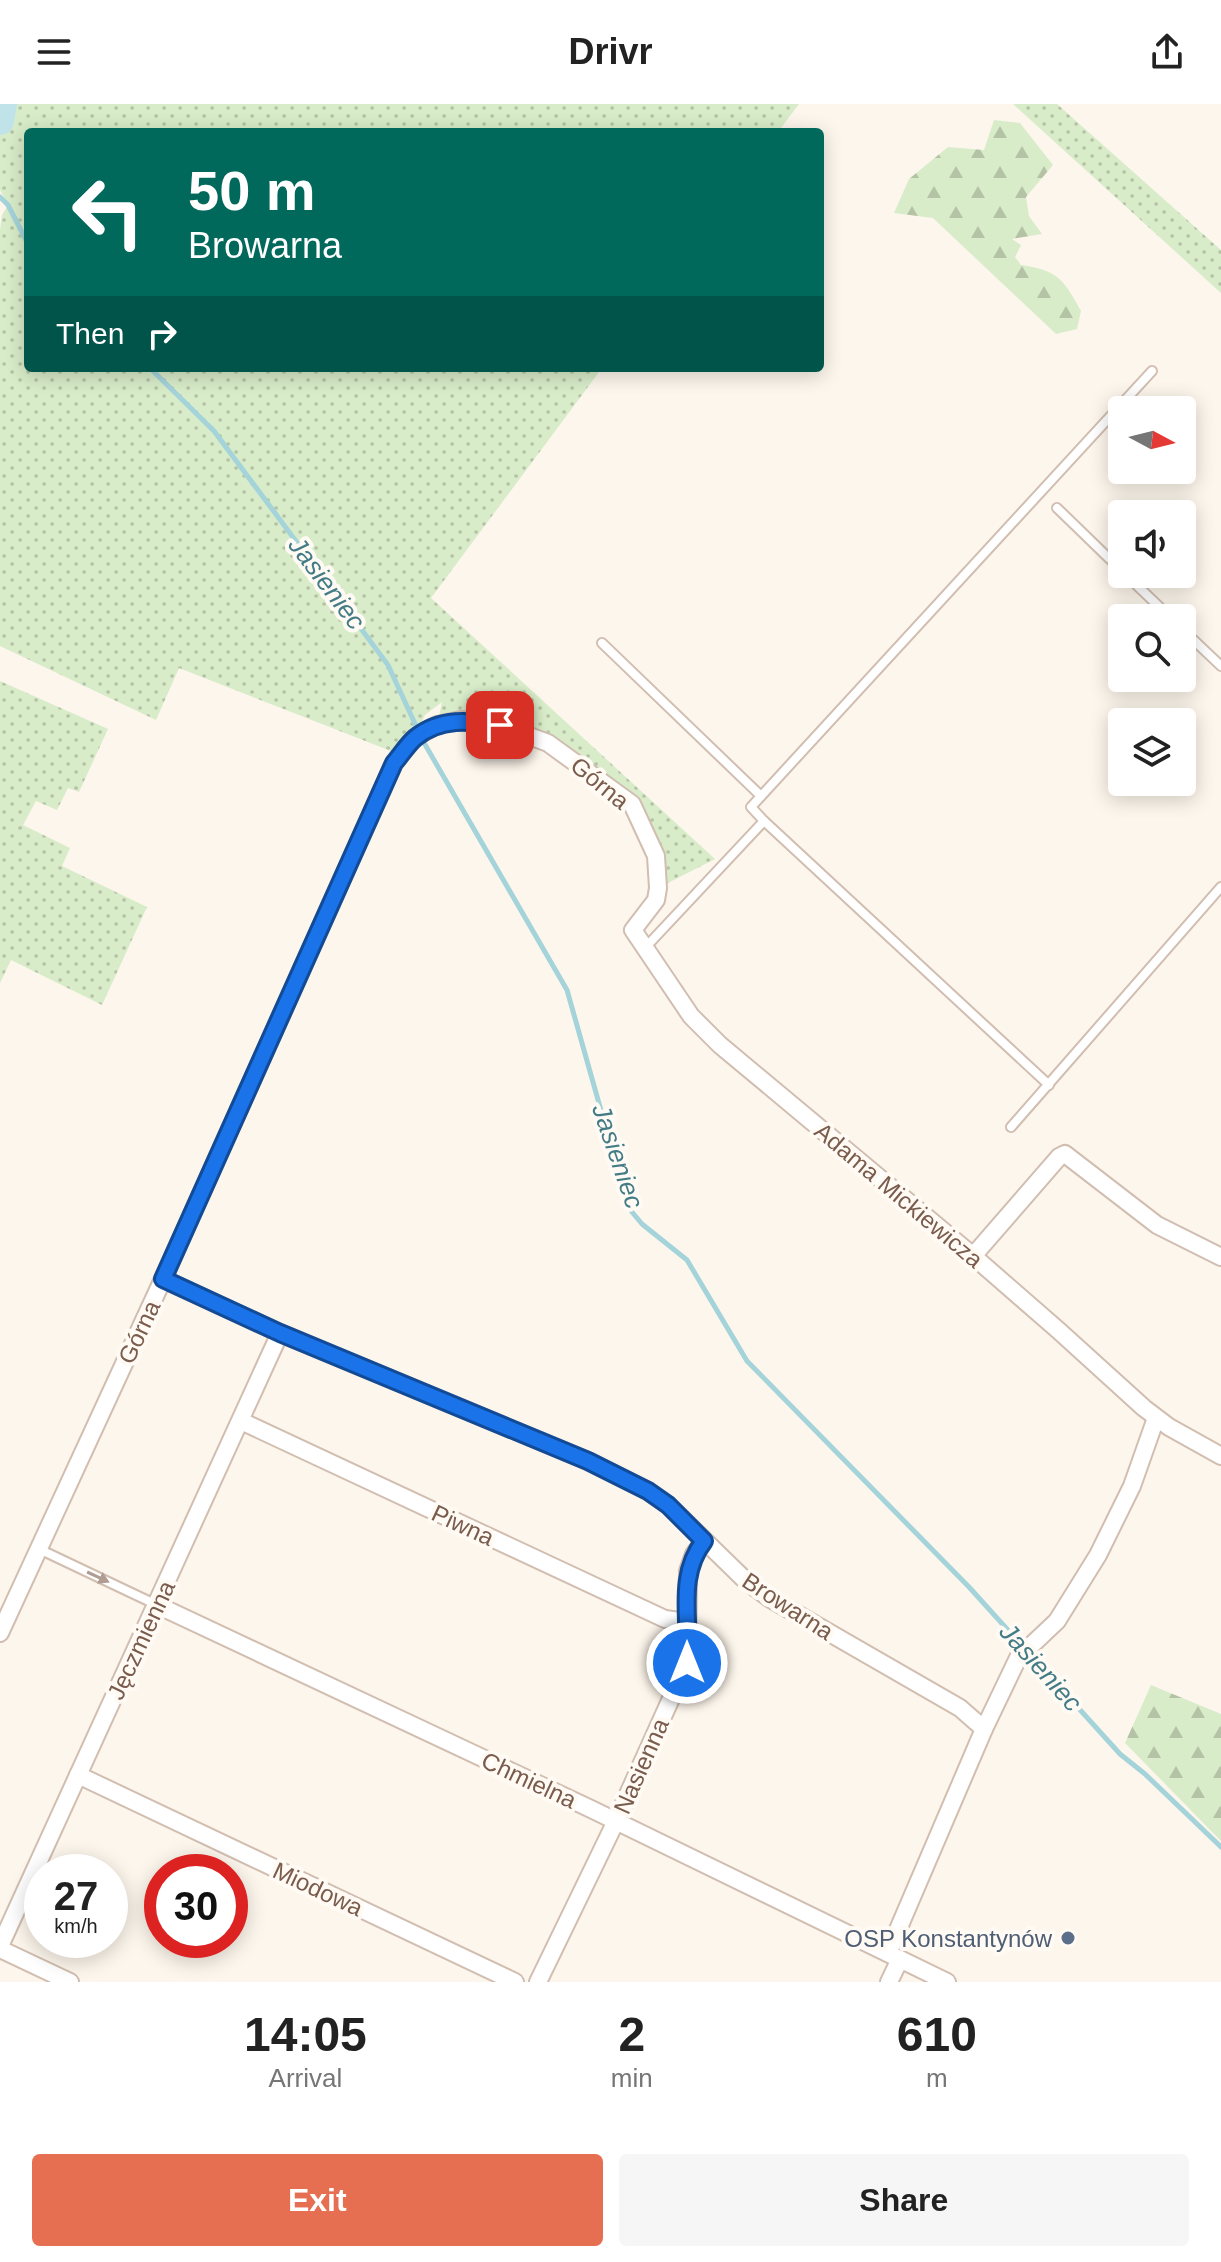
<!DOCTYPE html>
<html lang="en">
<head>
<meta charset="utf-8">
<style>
	:root { --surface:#fff; --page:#f6f6f6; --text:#222; --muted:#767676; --accent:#e76f51 }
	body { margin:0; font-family:Helvetica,sans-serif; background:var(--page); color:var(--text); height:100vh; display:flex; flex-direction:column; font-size:30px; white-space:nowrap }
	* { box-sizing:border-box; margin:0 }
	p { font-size:26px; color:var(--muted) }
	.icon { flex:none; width:44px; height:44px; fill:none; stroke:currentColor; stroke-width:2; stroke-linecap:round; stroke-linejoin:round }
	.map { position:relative; height:1878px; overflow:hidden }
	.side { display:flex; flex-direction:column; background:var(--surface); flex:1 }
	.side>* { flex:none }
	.banner { position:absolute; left:24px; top:24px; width:800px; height:244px; border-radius:8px; box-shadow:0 4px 20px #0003; background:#00695c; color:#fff; overflow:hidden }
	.needle { width:52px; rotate:97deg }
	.fabs { position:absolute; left:1108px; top:292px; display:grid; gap:16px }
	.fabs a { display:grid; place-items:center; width:88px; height:88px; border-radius:8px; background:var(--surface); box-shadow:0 4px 20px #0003; font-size:40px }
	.speed { position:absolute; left:24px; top:1750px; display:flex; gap:16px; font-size:40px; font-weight:700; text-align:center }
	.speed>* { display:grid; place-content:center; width:104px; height:104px; border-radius:50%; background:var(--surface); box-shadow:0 4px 20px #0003; line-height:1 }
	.speed small { font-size:20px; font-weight:400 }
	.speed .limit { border:12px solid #d22; background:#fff; color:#111 }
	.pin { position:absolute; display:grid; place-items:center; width:68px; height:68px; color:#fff; margin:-34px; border-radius:16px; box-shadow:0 4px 12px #0006 }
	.me { position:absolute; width:88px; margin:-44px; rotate:0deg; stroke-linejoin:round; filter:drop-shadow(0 0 6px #0008) }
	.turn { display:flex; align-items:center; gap:28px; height:168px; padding:0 32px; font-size:36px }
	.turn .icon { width:104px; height:104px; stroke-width:2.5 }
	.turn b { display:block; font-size:56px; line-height:68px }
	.then { display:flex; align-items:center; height:76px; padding:0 32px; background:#0003; gap:16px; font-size:30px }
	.eta { display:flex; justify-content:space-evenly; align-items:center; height:136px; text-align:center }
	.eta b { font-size:48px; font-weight:700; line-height:56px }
	.primary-button { display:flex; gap:16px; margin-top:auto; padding:16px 32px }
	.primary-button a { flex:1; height:92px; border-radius:8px; background:var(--accent); color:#fff; font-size:32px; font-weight:700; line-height:92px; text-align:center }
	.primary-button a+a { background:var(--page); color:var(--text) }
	header { display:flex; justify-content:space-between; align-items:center; height:104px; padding:0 32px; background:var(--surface); font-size:36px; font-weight:700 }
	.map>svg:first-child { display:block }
	.grass { fill:url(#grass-dots) }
	.forest { fill:url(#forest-firs) }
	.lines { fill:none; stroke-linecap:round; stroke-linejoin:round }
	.stream { stroke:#a5d3da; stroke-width:5 }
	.river { stroke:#bfe3e8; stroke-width:28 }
	.lane-casing { stroke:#d1beb0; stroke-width:12 }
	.street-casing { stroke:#d1beb0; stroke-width:20 }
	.lane { stroke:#fff; stroke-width:8 }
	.street { stroke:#fff; stroke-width:16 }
	.oneway { fill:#af9d94 }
	.route-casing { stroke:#114b97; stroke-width:20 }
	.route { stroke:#1a73e8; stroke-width:14 }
	.service-dot { fill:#5c6f8a; stroke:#fffaf3; stroke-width:3 }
	.labels { text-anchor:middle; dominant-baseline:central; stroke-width:8; stroke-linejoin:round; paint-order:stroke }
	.street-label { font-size:24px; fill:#7a5c4d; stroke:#fffaf3 }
	.service-label { font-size:24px; fill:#4e5e75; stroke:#fffaf3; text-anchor:end }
	.water-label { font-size:26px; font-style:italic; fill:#437c86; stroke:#fffaf3 }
</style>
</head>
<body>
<header><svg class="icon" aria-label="menu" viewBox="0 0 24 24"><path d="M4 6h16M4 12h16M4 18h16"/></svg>Drivr<svg class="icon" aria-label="share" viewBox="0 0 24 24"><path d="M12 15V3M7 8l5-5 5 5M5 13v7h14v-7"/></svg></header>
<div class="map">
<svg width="1221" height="1878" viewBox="0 0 1221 1878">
	<defs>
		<pattern id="grass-dots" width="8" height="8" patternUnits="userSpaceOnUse" patternTransform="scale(2)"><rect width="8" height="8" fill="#d8ecc9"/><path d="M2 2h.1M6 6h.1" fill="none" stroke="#b4c2a5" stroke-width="1.8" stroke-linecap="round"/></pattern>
		<pattern id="forest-firs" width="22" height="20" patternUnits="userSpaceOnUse" patternTransform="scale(2)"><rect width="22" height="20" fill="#d8ecc9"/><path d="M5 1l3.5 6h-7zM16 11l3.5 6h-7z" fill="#b4c2a5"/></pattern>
	</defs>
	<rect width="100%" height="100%" fill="#fdf6ec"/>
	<g class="grass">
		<path d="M 0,0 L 799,0 L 778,28 L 28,28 L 28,264 L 602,264 L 431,494 L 715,755 L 658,784 L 632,700 L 548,639 L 500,621 L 437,621 L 442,598 L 425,611 L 421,619 L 415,622 L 396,649 L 179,564 L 156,616 L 0,542 L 0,126 L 2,111 L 8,101 L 0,86 Z"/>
		<path d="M 1013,0 L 1057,0 L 1221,146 L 1221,189 Z"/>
		<path d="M 0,577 L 108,625 L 79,688 L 68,684 L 57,706 L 36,697 L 23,721 L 70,744 L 62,762 L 147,803 L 102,901 L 11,856 L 0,879 Z"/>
	</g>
	<g class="forest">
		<path d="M 994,16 L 1020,19 L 1053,61 L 1026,93 L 1029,112 L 1042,130 L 1012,135 L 1021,141 L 1015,153 L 1021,161 C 1058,166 1064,176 1081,207 L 1077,225 L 1056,230 L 933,114 L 894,109 L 909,75 L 948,43 L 984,46 Z"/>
		<path d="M 1151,1581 L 1221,1610 L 1221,1737 L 1125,1639 Z"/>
	</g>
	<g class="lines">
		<g class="stream">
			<path d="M 0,93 L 8,101 L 28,140"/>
			<path d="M 150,264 L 214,327 L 388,561 L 423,637 L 567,886 L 624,1088 L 632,1108 L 642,1120 L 687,1156 L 747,1257 L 969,1483 L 1120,1650 L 1145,1670 L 1221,1743"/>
		</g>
		<path class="river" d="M 0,17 L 3,0"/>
		<defs>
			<g id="lane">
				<path d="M 1057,404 L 1122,467"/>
				<path d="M 1125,470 L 1171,514"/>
				<path d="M 1182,525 L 1221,562"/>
				<path d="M 602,539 L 761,692"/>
				<path d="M 764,717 L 1049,981"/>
				<path d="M 644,845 L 764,717 L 751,703 L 1152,267"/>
				<path d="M 1011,1023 L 1221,783"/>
				<path d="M 39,1445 L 157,1501"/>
			</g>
			<g id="street">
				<path d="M 973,1152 L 1059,1053 L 1065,1050 L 1157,1121 L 1221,1153"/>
				<path d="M 163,1175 L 280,1229 L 588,1357 L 648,1387 L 668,1401 L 745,1476 L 769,1494 L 960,1604 L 984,1625"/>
				<path d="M 241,1317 L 665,1515 L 687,1518"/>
				<path d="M 157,1501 L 591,1705 L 947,1878"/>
				<path d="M 0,1529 L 163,1175 L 394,659 L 413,635 L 426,627 L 437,621 L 461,616 L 500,621 L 548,639 L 632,700 L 656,752 L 658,784 L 656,796 L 633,826 L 691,912 L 720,941 L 973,1152 L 1058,1226 L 1144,1304 L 1169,1323 L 1221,1352"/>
				<path d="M 78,1671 L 515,1878"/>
				<path d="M 0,1842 L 280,1229"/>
				<path d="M 0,1845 L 70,1878"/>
				<path d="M 888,1849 L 984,1625 L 1018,1554 L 1057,1517 L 1098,1451 L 1132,1382 L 1156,1314"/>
				<path d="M 538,1878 L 616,1717 L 687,1559 L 688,1467 L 694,1450 L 704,1437"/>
				<path d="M 889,1878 L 900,1855"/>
			</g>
		</defs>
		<use href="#lane" class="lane-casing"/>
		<use href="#street" class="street-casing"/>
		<use href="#lane" class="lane"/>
		<use href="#street" class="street"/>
	</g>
	<defs><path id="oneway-solid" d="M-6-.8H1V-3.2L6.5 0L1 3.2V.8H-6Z" transform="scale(2)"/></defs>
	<use class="oneway" href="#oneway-solid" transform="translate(98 1473) rotate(25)"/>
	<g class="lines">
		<defs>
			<path id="route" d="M 500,621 C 470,617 440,613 415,634 C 407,641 401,651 394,659 L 163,1175 L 280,1229 L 588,1357 L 648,1387 L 668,1401 L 704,1437 C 676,1473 691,1517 687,1559"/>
		</defs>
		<use href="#route" class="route-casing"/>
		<use href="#route" class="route"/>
	</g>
	<circle class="service-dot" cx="1068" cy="1834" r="8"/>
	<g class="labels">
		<g class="street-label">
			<text transform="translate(600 679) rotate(39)">Górna</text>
			<text transform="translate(899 1091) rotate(40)">Adama Mickiewicza</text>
			<text transform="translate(139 1228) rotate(-65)">Górna</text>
			<text transform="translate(463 1421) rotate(25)">Piwna</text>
			<text transform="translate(788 1502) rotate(33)">Browarna</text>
			<text transform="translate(141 1536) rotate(-65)">Jęczmienna</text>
			<text transform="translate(641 1662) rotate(-66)">Nasienna</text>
			<text transform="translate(529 1676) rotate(25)">Chmielna</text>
			<text transform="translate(318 1785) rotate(25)">Miodowa</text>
		</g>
		<g class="service-label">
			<text x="1052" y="1834">OSP Konstantynów</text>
		</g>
		<g class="water-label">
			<text transform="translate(327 479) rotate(53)">Jasieniec</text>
			<text transform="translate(618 1052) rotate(71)">Jasieniec</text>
			<text transform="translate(1041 1563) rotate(48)">Jasieniec</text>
		</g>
	</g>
</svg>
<div class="fabs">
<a><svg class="needle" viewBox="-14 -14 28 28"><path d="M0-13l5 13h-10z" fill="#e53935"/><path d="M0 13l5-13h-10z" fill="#767676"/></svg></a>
<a><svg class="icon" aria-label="sound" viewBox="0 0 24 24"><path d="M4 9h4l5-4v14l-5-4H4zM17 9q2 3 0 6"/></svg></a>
<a><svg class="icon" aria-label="search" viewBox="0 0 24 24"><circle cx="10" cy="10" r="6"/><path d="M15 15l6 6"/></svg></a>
<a><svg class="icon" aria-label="layers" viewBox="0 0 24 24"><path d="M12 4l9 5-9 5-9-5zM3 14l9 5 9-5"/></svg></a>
</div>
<div class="speed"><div>27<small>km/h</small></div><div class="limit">30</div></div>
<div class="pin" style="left:500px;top:621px;background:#d93025"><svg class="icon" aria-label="arrive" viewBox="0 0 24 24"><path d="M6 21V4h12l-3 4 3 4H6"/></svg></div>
<svg class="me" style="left:687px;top:1559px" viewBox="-20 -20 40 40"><circle r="17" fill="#1a73e8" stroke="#fff" stroke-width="3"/><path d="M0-11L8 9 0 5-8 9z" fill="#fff"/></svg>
<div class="banner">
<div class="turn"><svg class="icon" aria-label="left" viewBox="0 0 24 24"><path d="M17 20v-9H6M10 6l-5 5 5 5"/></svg><div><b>50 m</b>Browarna</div></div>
<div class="then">Then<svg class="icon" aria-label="right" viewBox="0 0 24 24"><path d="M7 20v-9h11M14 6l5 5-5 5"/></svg></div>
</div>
</div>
<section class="side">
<div class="eta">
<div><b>14:05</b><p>Arrival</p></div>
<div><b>2</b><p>min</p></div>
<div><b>610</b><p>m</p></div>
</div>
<div class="primary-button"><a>Exit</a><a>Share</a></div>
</section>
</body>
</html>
